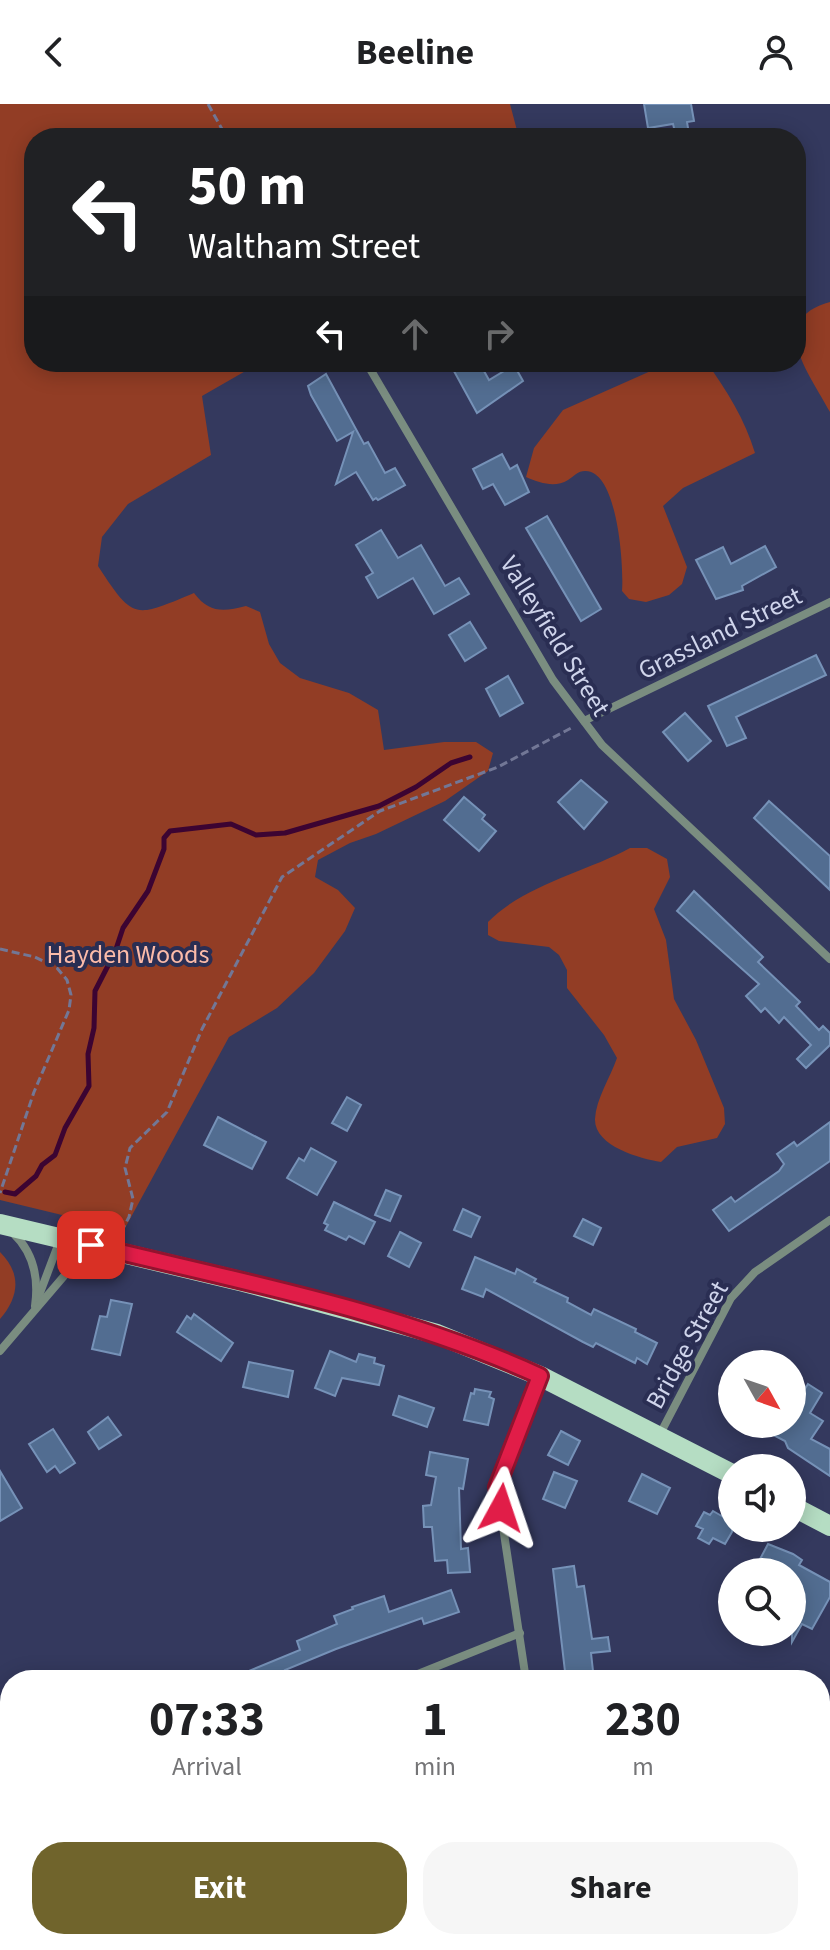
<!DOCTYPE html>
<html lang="en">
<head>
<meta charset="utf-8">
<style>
	:root { --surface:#fff; --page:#f6f6f6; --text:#202124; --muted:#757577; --accent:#70642c }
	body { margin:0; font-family:"Source Sans 3",sans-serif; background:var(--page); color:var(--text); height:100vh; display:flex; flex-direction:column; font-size:30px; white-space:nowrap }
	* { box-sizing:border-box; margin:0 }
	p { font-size:26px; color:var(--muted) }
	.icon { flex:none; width:44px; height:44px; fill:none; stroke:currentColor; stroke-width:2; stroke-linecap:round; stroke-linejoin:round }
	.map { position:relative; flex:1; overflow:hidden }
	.side { position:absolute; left:0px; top:1566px; width:830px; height:280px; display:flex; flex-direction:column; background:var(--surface); border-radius:32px 32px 0 0; box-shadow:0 4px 20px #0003 }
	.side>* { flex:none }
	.hud { position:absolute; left:24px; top:24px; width:782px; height:244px; border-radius:32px; box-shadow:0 4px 20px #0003; background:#202124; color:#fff; overflow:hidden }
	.needle { width:52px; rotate:130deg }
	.tools { position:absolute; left:718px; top:1246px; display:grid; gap:16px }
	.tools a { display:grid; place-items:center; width:88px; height:88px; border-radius:50%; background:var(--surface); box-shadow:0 4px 20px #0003; font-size:40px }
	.pin { position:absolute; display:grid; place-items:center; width:68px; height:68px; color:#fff; margin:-34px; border-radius:16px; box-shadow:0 4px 12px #0006 }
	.me { position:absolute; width:88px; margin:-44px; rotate:5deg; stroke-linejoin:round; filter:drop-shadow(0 0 6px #0008) }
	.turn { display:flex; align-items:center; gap:28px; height:168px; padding:0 32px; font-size:36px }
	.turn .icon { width:104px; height:104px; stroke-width:2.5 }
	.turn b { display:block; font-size:56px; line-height:68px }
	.lanes { display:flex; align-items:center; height:76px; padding:0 32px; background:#0003; justify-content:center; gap:40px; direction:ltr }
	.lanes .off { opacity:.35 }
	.eta { display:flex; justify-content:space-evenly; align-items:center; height:136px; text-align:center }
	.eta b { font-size:48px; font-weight:700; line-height:56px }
	.button { display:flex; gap:16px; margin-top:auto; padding:16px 32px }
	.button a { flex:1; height:92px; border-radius:32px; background:var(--accent); color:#fff; font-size:32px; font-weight:700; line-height:92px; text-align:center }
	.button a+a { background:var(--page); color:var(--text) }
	header { display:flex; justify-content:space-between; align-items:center; height:104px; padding:0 32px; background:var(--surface); font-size:36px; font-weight:700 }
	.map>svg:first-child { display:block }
	.green { fill:#923d25 }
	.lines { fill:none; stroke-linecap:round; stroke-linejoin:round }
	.stream { stroke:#3c0432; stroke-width:5 }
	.building { fill:#526d91; stroke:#7692b8; stroke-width:2 }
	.path { stroke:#727796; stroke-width:3; stroke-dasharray:8 4; stroke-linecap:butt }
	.minor { stroke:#7a8d80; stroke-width:8 }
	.primary { stroke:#b5ddc3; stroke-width:20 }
	.route-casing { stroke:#92132f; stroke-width:20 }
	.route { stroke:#e11d48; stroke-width:14 }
	.labels { text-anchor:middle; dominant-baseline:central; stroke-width:8; stroke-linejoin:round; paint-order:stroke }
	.street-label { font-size:26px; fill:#cfd4eb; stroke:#2a2e53 }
	.park-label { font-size:26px; fill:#fcbba9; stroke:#2a2e53 }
</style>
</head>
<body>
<header><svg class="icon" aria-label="back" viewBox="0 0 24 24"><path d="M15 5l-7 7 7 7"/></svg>Beeline<svg class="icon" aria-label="person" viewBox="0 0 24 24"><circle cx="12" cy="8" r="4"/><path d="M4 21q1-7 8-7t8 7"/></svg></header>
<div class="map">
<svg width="830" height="1846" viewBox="0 0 830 1846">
	<rect width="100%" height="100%" fill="#34395e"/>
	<g class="green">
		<path d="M 0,0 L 510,0 L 519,34 L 34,34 L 34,258 L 261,258 L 202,292 L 211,351 L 128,400 L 102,433 L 98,462 C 134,517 134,514 194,489 C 209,509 223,508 246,502 L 260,508 L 269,540 L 280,559 L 300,574 L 349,589 L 378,606 L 384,646 L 444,638 L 476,638 L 493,649 L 488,667 L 445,697 L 376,730 L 350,739 L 318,756 L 315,773 L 338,786 L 355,804 L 345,827 L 314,869 L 277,904 L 229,933 L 124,1126 L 0,1096 Z"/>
		<path d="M 830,198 L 830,308 C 810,270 765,216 830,198 Z"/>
		<path d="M 671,258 L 706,258 C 727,286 745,316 755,349 L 683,384 L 663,402 L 687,463 L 682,480 L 669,491 L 646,498 L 629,495 L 622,487 C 624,464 618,366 585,367 C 578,367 574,372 568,376 C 555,384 540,379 526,373 L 534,344 L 563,306 Z"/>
		<path d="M 630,744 L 647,744 L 667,755 L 670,773 L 654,805 L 666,836 L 674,895 L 696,936 L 724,1004 L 725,1020 L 717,1034 L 677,1043 L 661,1058 C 640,1055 594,1042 595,1015 C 596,995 610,974 617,954 L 604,931 L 567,884 L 567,866 L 559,851 L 549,843 L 499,837 L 488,831 L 488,818 C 524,781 586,768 630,744 Z"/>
		<path d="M 0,1148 C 22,1170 19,1193 0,1215 Z"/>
	</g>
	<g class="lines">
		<path class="stream" d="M 5,1088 L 15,1090 L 36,1072 L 42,1061 L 55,1051 L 65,1024 L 89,982 L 88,950 L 94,924 L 95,887 L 115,848 L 123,824 L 148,787 L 164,745 L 164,734 L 170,727 L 231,720 L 256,731 L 285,729 L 379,702 L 416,683 L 451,659 L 470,653"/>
	</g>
	<g class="building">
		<path d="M 644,0 L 691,0 L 694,17 L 687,18 L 689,30 L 676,32 L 673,20 L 648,24 Z"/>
		<path d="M 449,258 L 479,258 L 489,276 L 514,261 L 523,277 L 477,309 Z"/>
		<path d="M 326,270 L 364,340 L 368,338 L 385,369 L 395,364 L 405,381 L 378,396 L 376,394 L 373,396 L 356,368 L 336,380 L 353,328 L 337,337 L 311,291 L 308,282 Z"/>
		<path d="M 502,350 L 510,365 L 517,361 L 529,388 L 505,401 L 493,380 L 483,385 L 473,365 Z"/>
		<path d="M 547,412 L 601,505 L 581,517 L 526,424 Z"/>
		<path d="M 381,426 L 398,454 L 421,441 L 445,482 L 459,474 L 469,490 L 434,510 L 413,474 L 378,494 L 366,473 L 373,469 L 356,441 Z"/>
		<path d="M 765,442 L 776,463 L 742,482 L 743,486 L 716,495 L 696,456 L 723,443 L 731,460 Z"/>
		<path d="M 470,518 L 486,544 L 465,557 L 449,531 Z"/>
		<path d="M 816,551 L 826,571 L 736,613 L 746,634 L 727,642 L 708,602 Z"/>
		<path d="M 508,572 L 523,599 L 500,612 L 486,585 Z"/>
		<path d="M 685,609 L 711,637 L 688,657 L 663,628 Z"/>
		<path d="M 581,676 L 607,698 L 584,725 L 558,698 Z"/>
		<path d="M 464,693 L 485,711 L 482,715 L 496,727 L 479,747 L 444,716 Z"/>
		<path d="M 769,697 L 830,752 L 830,786 L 754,714 Z"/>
		<path d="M 694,787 L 763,853 L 758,858 L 800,898 L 796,902 L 819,926 L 823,922 L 830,929 L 830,941 L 806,964 L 797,955 L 811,941 L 784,913 L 779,919 L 765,904 L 761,908 L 746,892 L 759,880 L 677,807 Z"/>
		<path d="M 347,993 L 361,1001 L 347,1027 L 332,1019 Z"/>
		<path d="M 218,1013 L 266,1038 L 252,1065 L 204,1041 Z"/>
		<path d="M 830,1018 L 830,1057 L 729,1127 L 713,1106 L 731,1093 L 735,1098 L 779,1067 L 784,1060 L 777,1050 L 794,1038 L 797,1042 Z"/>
		<path d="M 311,1044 L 336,1058 L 317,1091 L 287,1074 L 299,1054 L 304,1057 Z"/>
		<path d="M 386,1086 L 401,1092 L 390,1117 L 375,1111 Z"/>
		<path d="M 334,1098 L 375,1118 L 364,1140 L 349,1132 L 346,1136 L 325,1126 L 328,1121 L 324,1119 Z"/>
		<path d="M 463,1105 L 480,1113 L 471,1133 L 454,1126 Z"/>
		<path d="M 583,1115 L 601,1124 L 593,1141 L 574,1132 Z"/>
		<path d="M 400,1128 L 421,1139 L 409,1163 L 388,1152 Z"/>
		<path d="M 475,1153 L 515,1170 L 517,1165 L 536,1175 L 534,1178 L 568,1194 L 567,1198 L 591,1211 L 594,1205 L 636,1225 L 635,1228 L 657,1239 L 647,1260 L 637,1254 L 635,1259 L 596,1239 L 593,1243 L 583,1238 L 486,1185 L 483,1193 L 462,1185 Z"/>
		<path d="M 111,1196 L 132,1200 L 120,1251 L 92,1245 L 100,1212 L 107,1213 Z"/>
		<path d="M 194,1210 L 233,1239 L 221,1257 L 177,1228 L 187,1212 L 191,1215 Z"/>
		<path d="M 330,1247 L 356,1258 L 359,1250 L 375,1254 L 374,1259 L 384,1262 L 379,1281 L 342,1274 L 335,1292 L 315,1284 Z"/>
		<path d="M 249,1258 L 293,1267 L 288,1293 L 243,1283 Z"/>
		<path d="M 808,1280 L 822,1289 L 810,1309 L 823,1317 L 811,1335 L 830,1345 L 830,1372 L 788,1344 L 785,1337 L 752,1320 L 792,1320 L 792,1283 L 803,1288 Z"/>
		<path d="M 475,1285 L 491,1288 L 489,1293 L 494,1295 L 488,1321 L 464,1316 L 471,1289 L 474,1290 Z"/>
		<path d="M 399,1292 L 434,1304 L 427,1323 L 393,1311 Z"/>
		<path d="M 108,1313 L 121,1331 L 99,1345 L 88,1328 Z"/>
		<path d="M 53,1325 L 75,1359 L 60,1369 L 55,1362 L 47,1368 L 29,1340 Z"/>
		<path d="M 561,1327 L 580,1337 L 568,1361 L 548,1351 Z"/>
		<path d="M 430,1348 L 468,1355 L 463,1385 L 459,1384 L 461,1445 L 468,1444 L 470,1468 L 448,1469 L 447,1456 L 435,1457 L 432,1423 L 424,1423 L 423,1402 L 431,1401 L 436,1373 L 426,1371 Z"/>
		<path d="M 0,1367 L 22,1404 L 0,1417 Z"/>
		<path d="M 554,1368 L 577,1377 L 565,1404 L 543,1395 Z"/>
		<path d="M 642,1370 L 670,1384 L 657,1410 L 629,1397 Z"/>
		<path d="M 713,1407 L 732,1418 L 732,1428 L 725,1440 L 713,1434 L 709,1440 L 698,1434 L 703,1425 L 696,1422 L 704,1408 L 710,1411 Z"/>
		<path d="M 768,1440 L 793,1450 L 802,1456 L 799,1461 L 830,1478 L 830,1493 L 812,1525 L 802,1520 L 792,1538 L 792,1468 L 757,1468 L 762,1459 L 759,1457 Z"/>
		<path d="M 574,1462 L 577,1483 L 584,1482 L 592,1535 L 608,1533 L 610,1547 L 591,1549 L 594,1576 L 566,1576 L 553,1465 Z"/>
		<path d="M 451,1486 L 459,1508 L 424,1520 L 422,1514 L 336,1545 L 285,1566 L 289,1576 L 227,1576 L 300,1546 L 297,1537 L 337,1520 L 334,1512 L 353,1505 L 352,1503 L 384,1492 L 389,1508 Z"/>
	</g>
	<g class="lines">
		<g class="path">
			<path d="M 208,0 L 227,34"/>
			<path d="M 0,845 L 35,853 L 57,864 L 67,876 L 71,891 L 69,906 L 34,988 L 0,1089"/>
			<path d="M 121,1128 L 129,1113 L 133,1095 L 125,1064 L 130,1044 L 167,1008 L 202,925 L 282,773 L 380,707 L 498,663 L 573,623"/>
		</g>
		<g class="minor">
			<path d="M 366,258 L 553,576 L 602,641 L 830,855"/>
			<path d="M 584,617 L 830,498"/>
			<path d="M 13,1129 C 34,1149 39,1174 35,1202"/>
			<path d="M 38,1194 L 60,1136"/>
			<path d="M 0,1247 L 88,1144"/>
			<path d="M 659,1332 L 731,1194 L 755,1168 L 830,1116"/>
			<path d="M 403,1576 L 520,1529"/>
			<path d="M 526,1576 L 497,1383 L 540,1273"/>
			<path d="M 820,1666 L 830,1662"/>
			<path d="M 0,1737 L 10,1732"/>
			<path d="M 556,1836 L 557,1846"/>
			<path d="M 356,1846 L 382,1836"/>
		</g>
		<g class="primary">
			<path d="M 0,1120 L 244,1178 L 437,1230 L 540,1272 L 732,1370"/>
			<path d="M 792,1402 L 830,1422"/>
		</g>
	</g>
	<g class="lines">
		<defs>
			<path id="route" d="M 91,1141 C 242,1178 398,1207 540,1272 L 497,1383 L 501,1404"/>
		</defs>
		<use href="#route" class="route-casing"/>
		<use href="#route" class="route"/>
	</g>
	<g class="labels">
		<g class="street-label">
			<text transform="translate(720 529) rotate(-26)">Grassland Street</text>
			<text transform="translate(555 532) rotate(58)">Valleyfield Street</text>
			<text transform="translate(687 1241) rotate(-61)">Bridge Street</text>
		</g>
		<g class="park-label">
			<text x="128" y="850">Hayden Woods</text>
		</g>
	</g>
</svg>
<div class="tools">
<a><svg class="needle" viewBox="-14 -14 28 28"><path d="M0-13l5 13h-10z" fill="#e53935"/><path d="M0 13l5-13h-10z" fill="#757577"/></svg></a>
<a><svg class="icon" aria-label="sound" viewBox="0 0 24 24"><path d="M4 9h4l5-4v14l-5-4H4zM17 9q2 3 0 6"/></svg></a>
<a><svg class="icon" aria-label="search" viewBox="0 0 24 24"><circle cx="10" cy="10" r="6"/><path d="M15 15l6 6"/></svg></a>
</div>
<div class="pin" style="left:91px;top:1141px;background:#d93025"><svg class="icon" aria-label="arrive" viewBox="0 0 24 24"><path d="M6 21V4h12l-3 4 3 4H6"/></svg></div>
<svg class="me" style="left:501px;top:1404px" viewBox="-20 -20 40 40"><path d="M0-17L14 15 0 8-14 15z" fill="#e11d48" stroke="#fff" stroke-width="4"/></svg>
<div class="hud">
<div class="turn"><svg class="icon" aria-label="left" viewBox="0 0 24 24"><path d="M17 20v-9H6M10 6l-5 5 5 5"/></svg><div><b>50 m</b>Waltham Street</div></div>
<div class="lanes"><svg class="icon" aria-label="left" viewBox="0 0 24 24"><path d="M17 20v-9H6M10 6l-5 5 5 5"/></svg><svg class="icon off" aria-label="ahead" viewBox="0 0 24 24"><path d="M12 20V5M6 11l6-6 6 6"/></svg><svg class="icon off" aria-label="right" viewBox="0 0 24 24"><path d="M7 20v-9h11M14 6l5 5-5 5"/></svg></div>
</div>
<section class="side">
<div class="eta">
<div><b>07:33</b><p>Arrival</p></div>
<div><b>1</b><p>min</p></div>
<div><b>230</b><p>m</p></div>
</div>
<div class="button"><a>Exit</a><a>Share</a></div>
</section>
</div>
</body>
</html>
